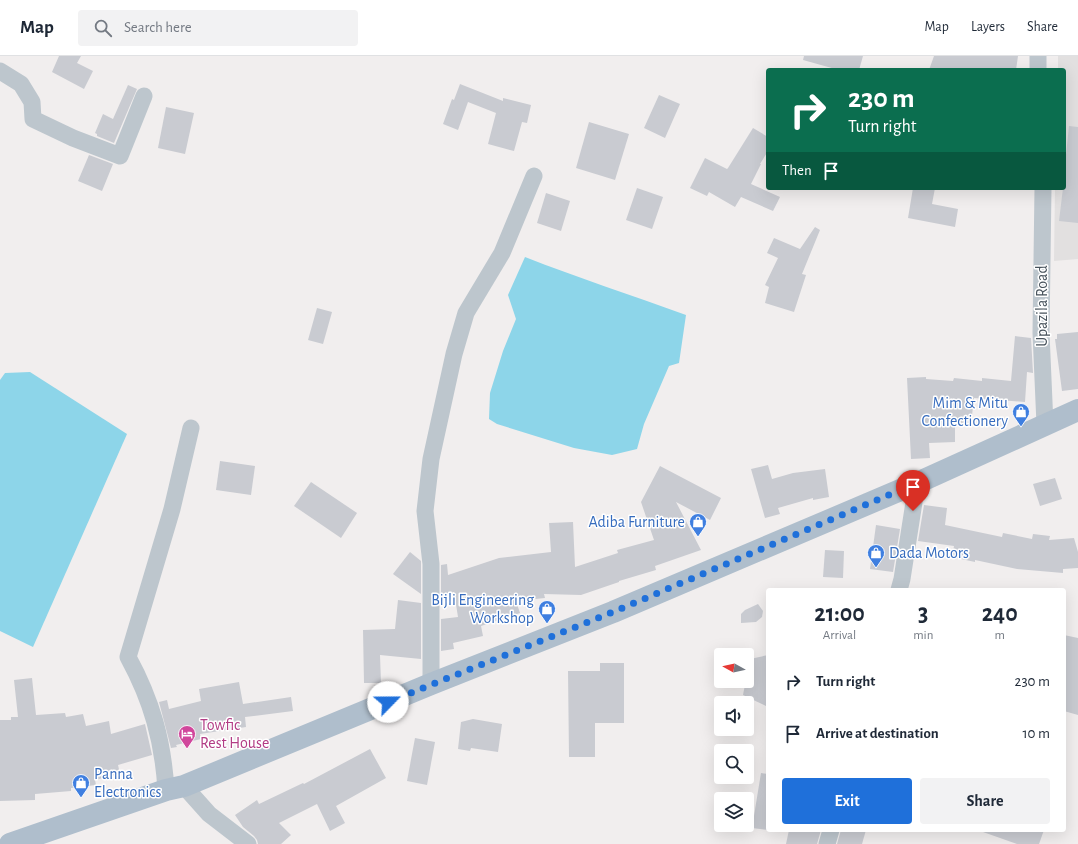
<!DOCTYPE html>
<html lang="en">
<head>
<meta charset="utf-8">
<style>
	:root { --surface:#fff; --page:#f2f2f3; --text:#1f2937; --muted:#747a83; --line:#e0e1e3; --accent:#1f70da }
	body { margin:0; font-family:"Alegreya Sans",sans-serif; background:var(--page); color:var(--text); height:100vh; display:flex; flex-direction:column; font-size:15px; white-space:nowrap }
	* { box-sizing:border-box; margin:0 }
	p { font-size:13px; color:var(--muted) }
	.icon { flex:none; width:22px; height:22px; fill:none; stroke:currentColor; stroke-width:2; stroke-linecap:round; stroke-linejoin:round }
	.map { position:relative; flex:1; overflow:hidden }
	.side { position:absolute; left:766px; top:532px; width:300px; height:244px; display:flex; flex-direction:column; background:var(--surface); border-radius:4px; box-shadow:0 4px 16px #0002 }
	.side>* { flex:none }
	.hud { position:absolute; left:766px; top:12px; width:300px; height:122px; border-radius:4px; box-shadow:0 4px 16px #0002; background:#0b6e4f; color:#fff; overflow:hidden }
	.needle { width:26px; rotate:278deg }
	.fabs { position:absolute; left:714px; top:592px; display:grid; gap:8px }
	.fabs a { display:grid; place-items:center; width:40px; height:40px; border-radius:4px; background:var(--surface); box-shadow:0 4px 16px #0002; font-size:20px }
	.pin { position:absolute; display:grid; place-items:center; width:34px; height:34px; color:#fff; margin:-41px -17px; border-radius:50% 50% 50% 0; rotate:-45deg; box-shadow:0 0 4px #0007 }
	.pin .icon { rotate:45deg }
	.me { position:absolute; width:44px; margin:-22px; rotate:67deg; stroke-linejoin:round; filter:drop-shadow(0 0 3px #0008) }
	.turn { display:flex; align-items:center; gap:14px; height:84px; padding:0 16px; font-size:18px }
	.turn .icon { width:52px; height:52px; stroke-width:2.5 }
	.turn b { display:block; font-size:28px; line-height:34px }
	.then { display:flex; align-items:center; height:38px; padding:0 16px; background:#0003; gap:8px; font-size:15px }
	.eta { display:flex; justify-content:space-evenly; align-items:center; height:68px; text-align:center }
	.eta b { font-size:24px; font-weight:700; line-height:28px }
	.button { display:flex; gap:8px; margin-top:auto; padding:8px 16px }
	.button a { flex:1; height:46px; border-radius:4px; background:var(--accent); color:#fff; font-size:16px; font-weight:700; line-height:46px; text-align:center }
	.button a+a { background:var(--page); color:var(--text) }
	ul { padding:0; list-style:none }
	li { display:flex; align-items:center; gap:12px; height:52px; padding:0 16px }
	li div { flex:1 }
	li b { display:block; font-size:15px }
	li em { font-style:normal }
	header { display:flex; align-items:center; gap:24px; box-sizing:border-box; height:56px; padding:0 20px; background:var(--surface); border-bottom:1px solid var(--line) }
	header strong { font-size:19px }
	nav { display:flex; gap:22px; margin-inline-start:auto; font-size:14px }
	.search { width:280px; height:36px; background:var(--page); display:flex; align-items:center; gap:10px; box-sizing:border-box; padding:0 14px; border-radius:4px; color:var(--muted); font-size:15px }
	.map>svg:first-child { display:block }
	.education { fill:#e2e0e0 }
	.water { fill:#8dd5e9 }
	.building { fill:#c9cbd1 }
	.lines { fill:none; stroke-linecap:round; stroke-linejoin:round }
	.street { stroke:#bdc6cd; stroke-width:17 }
	.primary { stroke:#afbecc; stroke-width:22 }
	.route { stroke:#1f70da; stroke-width:7; stroke-dasharray:0 12.6 }
	.labels { text-anchor:middle; dominant-baseline:central; stroke-width:3; stroke-linejoin:round; paint-order:stroke }
	.street-label { font-size:16px; fill:#47525b; stroke:#fff }
	.shop-label { font-size:16px; fill:#366cbe; stroke:#fff; text-anchor:end }
	.hotel-label { font-size:16px; fill:#b23c85; stroke:#fff; text-anchor:start }
</style>
</head>
<body>
<header>
<strong>Map</strong>
<div class="search"><svg class="icon" aria-label="search" viewBox="0 0 24 24"><circle cx="10" cy="10" r="6"/><path d="M15 15l6 6"/></svg>Search here</div>
<nav><a>Map</a><a>Layers</a><a>Share</a></nav>
</header>
<div class="map">
<svg width="1078" height="788" viewBox="0 0 1078 788">
	<rect width="100%" height="100%" fill="#f1eeee"/>
	<path class="education" d="M 1058,0 L 1078,0 L 1078,203 L 1054,205 L 1055,132 L 1064,132 L 1064,14 L 1058,14 Z"/>
	<g class="water">
		<path d="M 525,201 C 578,222 632,239 686,259 L 679,307 L 669,310 L 644,368 L 637,393 L 612,399 L 574,392 L 497,368 L 489,363 L 490,337 L 503,295 L 516,263 L 508,239 Z"/>
		<path d="M 30,316 L 127,378 L 33,591 L 0,575 L 0,324 L 5,317 Z"/>
	</g>
	<g class="building">
		<path d="M 59,0 L 81,0 L 77,7 L 93,15 L 84,33 L 52,16 Z"/>
		<path d="M 804,0 L 863,0 L 859,14 L 839,14 L 803,4 Z"/>
		<path d="M 934,0 L 1018,0 L 1016,14 L 929,14 Z"/>
		<path d="M 460,28 L 503,45 L 503,42 L 531,49 L 527,67 L 522,66 L 514,95 L 488,88 L 496,57 L 468,46 L 458,74 L 443,68 L 452,43 L 454,44 Z"/>
		<path d="M 128,29 L 137,33 L 114,87 L 97,80 L 97,78 L 95,77 L 103,58 L 113,63 Z"/>
		<path d="M 659,39 L 680,48 L 665,82 L 644,72 Z"/>
		<path d="M 166,51 L 194,57 L 185,98 L 158,92 Z"/>
		<path d="M 589,66 L 629,78 L 615,124 L 576,112 Z"/>
		<path d="M 1069,70 L 1078,71 L 1078,167 L 1059,165 L 1063,132 L 1064,132 L 1064,118 Z"/>
		<path d="M 753,72 L 768,81 L 768,95 L 760,108 L 761,108 L 751,128 L 780,141 L 773,155 L 741,141 L 735,151 L 709,136 L 707,140 L 690,132 L 705,102 L 727,113 L 728,112 Z"/>
		<path d="M 89,99 L 113,108 L 102,135 L 78,125 Z"/>
		<path d="M 637,132 L 663,141 L 652,173 L 626,164 Z"/>
		<path d="M 913,132 L 935,132 L 932,148 L 958,153 L 955,171 L 908,162 Z"/>
		<path d="M 546,137 L 570,145 L 561,175 L 537,167 Z"/>
		<path d="M 815,171 L 820,174 L 802,218 L 806,219 L 794,256 L 765,247 L 769,231 L 765,229 L 778,202 L 767,197 L 774,182 L 800,193 Z"/>
		<path d="M 317,252 L 332,256 L 323,288 L 308,284 Z"/>
		<path d="M 1078,276 L 1078,333 L 1062,335 L 1055,283 L 1057,283 L 1057,278 Z"/>
		<path d="M 1015,280 L 1031,282 L 1033,317 L 1027,316 L 1025,346 L 974,342 L 971,368 L 955,366 L 955,386 L 929,387 L 930,402 L 911,403 L 907,322 L 926,321 L 926,323 L 953,325 L 954,322 L 982,325 L 982,322 L 1011,325 Z"/>
		<path d="M 220,405 L 255,410 L 251,439 L 216,434 Z"/>
		<path d="M 768,409 L 772,423 L 793,417 L 825,413 L 829,441 L 813,444 L 813,442 L 778,452 L 780,458 L 765,462 L 751,413 Z"/>
		<path d="M 660,410 L 721,442 L 710,464 L 676,446 L 701,494 L 655,510 L 656,514 L 619,525 L 619,526 L 581,539 L 544,538 L 545,542 L 516,545 L 520,557 L 481,570 L 483,580 L 453,587 L 454,593 L 441,595 L 441,563 L 458,561 L 454,536 L 441,538 L 441,509 L 447,508 L 448,519 L 499,502 L 551,496 L 549,467 L 573,466 L 575,511 L 618,497 L 617,494 L 654,484 L 641,446 Z"/>
		<path d="M 1055,422 L 1062,443 L 1040,450 L 1033,428 Z"/>
		<path d="M 311,426 L 357,457 L 341,482 L 294,450 Z"/>
		<path d="M 924,449 L 947,452 L 945,469 L 1002,481 L 1003,477 L 1032,483 L 1033,478 L 1050,480 L 1049,484 L 1074,482 L 1078,496 L 1078,512 L 1063,513 L 1063,517 L 1017,513 L 975,504 L 975,506 L 952,501 L 954,490 L 918,485 Z"/>
		<path d="M 876,469 L 900,473 L 893,516 L 870,513 Z"/>
		<path d="M 825,494 L 844,495 L 843,522 L 823,521 Z"/>
		<path d="M 410,496 L 421,505 L 421,538 L 393,518 Z"/>
		<path d="M 398,544 L 421,547 L 421,603 L 380,599 L 381,627 L 364,627 L 363,574 L 395,573 Z"/>
		<path d="M 758,548 L 763,555 L 762,561 L 756,566 L 741,567 L 741,558 L 745,554 Z"/>
		<path d="M 1064,579 L 1078,582 L 1078,659 L 1064,655 Z"/>
		<path d="M 768,599 L 768,651 L 743,639 L 750,603 Z"/>
		<path d="M 600,607 L 624,607 L 624,667 L 595,667 L 595,701 L 569,701 L 568,615 L 600,615 Z"/>
		<path d="M 32,622 L 36,659 L 65,657 L 66,661 L 83,658 L 86,670 L 109,665 L 111,678 L 145,668 L 152,699 L 118,709 L 120,718 L 95,724 L 96,729 L 71,732 L 71,735 L 35,738 L 35,744 L 0,745 L 0,664 L 11,664 L 11,661 L 18,661 L 14,624 Z"/>
		<path d="M 239,626 L 243,648 L 291,641 L 293,655 L 245,661 L 246,671 L 200,678 L 201,683 L 176,689 L 177,691 L 171,692 L 159,646 L 167,644 L 169,653 L 201,645 L 199,633 Z"/>
		<path d="M 473,663 L 502,668 L 498,696 L 471,692 L 470,695 L 458,693 L 461,666 Z"/>
		<path d="M 415,682 L 435,686 L 427,729 L 407,725 Z"/>
		<path d="M 370,693 L 386,722 L 336,750 L 345,767 L 330,775 L 317,748 L 279,767 L 291,779 L 281,788 L 258,788 L 257,784 L 254,780 L 243,771 L 235,759 L 257,744 L 259,748 L 303,727 L 304,728 Z"/>
		<path d="M 761,717 L 768,718 L 768,774 L 752,772 Z"/>
		<path d="M 789,774 L 821,774 L 817,788 L 786,788 Z"/>
		<path d="M 841,774 L 866,774 L 862,788 L 837,788 Z"/>
		<path d="M 983,774 L 1044,774 L 1039,788 L 1017,788 L 983,776 Z"/>
	</g>
	<g class="lines">
		<g class="street">
			<path d="M 1038,0 L 1038,14"/>
			<path d="M 0,15 L 21,28 L 32,46 L 33,63 L 73,82 L 120,100 L 144,40"/>
			<path d="M 1043,132 L 1041,277 L 1045,369"/>
			<path d="M 899,534 L 902,523 L 917,427"/>
			<path d="M 431,628 L 431,508 L 425,455 L 431,403 L 454,298 L 466,257 L 502,197 L 534,120"/>
			<path d="M 184,730 L 209,758 L 248,788"/>
			<path d="M 166,734 C 163,685 152,645 128,601 L 172,453 L 191,372"/>
			<path d="M 827,788 L 831,774"/>
		</g>
		<path class="primary" d="M 10,788 L 166,734 L 184,730 L 431,628 L 613,556 L 917,427 L 1078,354"/>
	</g>
	<g class="lines">
		<path class="route" d="M 388,646 L 613,556 L 917,427 L 913,455"/>
	</g>
	<defs>
		<symbol id="shop-pin" viewBox="-11 -11 22 30"><path d="M0 17L-7.5 6A9.5 9.5 0 1 1 7.5 6Z" fill="#3f7fe0" stroke="#fff"/><path d="M-5-2.5h2.3a2.7 3.5 0 0 1 5.4 0H5L5.5 6h-11ZM-1.5-2.5h3a1.5 2.3 0 0 0-3 0Z" fill="#fff"/></symbol>
		<symbol id="hotel-pin" viewBox="-11 -11 22 30"><path d="M0 17L-7.5 6A9.5 9.5 0 1 1 7.5 6Z" fill="#d1479c" stroke="#fff"/><path d="M-6-4.5h1.5V1H6V5H4.5V3h-9V5H-6ZM-4 0a1.8 1.8 0 1 1 3.6 0ZM.5 0V-2.5h3Q6-2.5 6 0Z" fill="#fff"/></symbol>
	</defs>
	<g fill-rule="evenodd">
		<use href="#shop-pin" x="1011" y="346" width="20" height="27"/>
		<use href="#shop-pin" x="688" y="456" width="20" height="27"/>
		<use href="#shop-pin" x="866" y="487" width="20" height="27"/>
		<use href="#shop-pin" x="537" y="543" width="20" height="27"/>
		<use href="#hotel-pin" x="177" y="668" width="20" height="27"/>
		<use href="#shop-pin" x="71" y="717" width="20" height="27"/>
	</g>
	<g class="labels">
		<g class="street-label">
			<text transform="translate(1042 250) rotate(-90)">Upazila Road</text>
		</g>
		<g class="shop-label">
			<text x="1008" y="347">Mim &amp; Mitu<tspan x="1008" dy="18">Confectionery</tspan></text>
			<text x="685" y="466">Adiba Furniture</text>
			<text x="889" y="497" text-anchor="start">Dada Motors</text>
			<text x="534" y="544">Bijli Engineering<tspan x="534" dy="18">Workshop</tspan></text>
			<text x="94" y="718" text-anchor="start">Panna<tspan x="94" dy="18">Electronics</tspan></text>
		</g>
		<g class="hotel-label">
			<text x="200" y="669">Towfic<tspan x="200" dy="18">Rest House</tspan></text>
		</g>
	</g>
</svg>
<div class="fabs">
<a><svg class="needle" viewBox="-14 -14 28 28"><path d="M0-13l5 13h-10z" fill="#e53935"/><path d="M0 13l5-13h-10z" fill="#747a83"/></svg></a>
<a><svg class="icon" aria-label="sound" viewBox="0 0 24 24"><path d="M4 9h4l5-4v14l-5-4H4zM17 9q2 3 0 6"/></svg></a>
<a><svg class="icon" aria-label="search" viewBox="0 0 24 24"><circle cx="10" cy="10" r="6"/><path d="M15 15l6 6"/></svg></a>
<a><svg class="icon" aria-label="layers" viewBox="0 0 24 24"><path d="M12 4l9 5-9 5-9-5zM3 14l9 5 9-5"/></svg></a>
</div>
<div class="pin" style="left:913px;top:455px;background:#d93025"><svg class="icon" aria-label="arrive" viewBox="0 0 24 24"><path d="M6 21V4h12l-3 4 3 4H6"/></svg></div>
<svg class="me" style="left:388px;top:646px" viewBox="-20 -20 40 40"><circle r="19" fill="#fff"/><path d="M0-13L10 11 0 6-10 11z" fill="#1f70da"/></svg>
<div class="hud">
<div class="turn"><svg class="icon" aria-label="right" viewBox="0 0 24 24"><path d="M7 20v-9h11M14 6l5 5-5 5"/></svg><div><b>230 m</b>Turn right</div></div>
<div class="then">Then<svg class="icon" aria-label="arrive" viewBox="0 0 24 24"><path d="M6 21V4h12l-3 4 3 4H6"/></svg></div>
</div>
<section class="side">
<div class="eta">
<div><b>21:00</b><p>Arrival</p></div>
<div><b>3</b><p>min</p></div>
<div><b>240</b><p>m</p></div>
</div>
<ul>
<li><svg class="icon" aria-label="right" viewBox="0 0 24 24"><path d="M7 20v-9h11M14 6l5 5-5 5"/></svg><div><b>Turn right</b></div><em>230 m</em></li>
<li><svg class="icon" aria-label="arrive" viewBox="0 0 24 24"><path d="M6 21V4h12l-3 4 3 4H6"/></svg><div><b>Arrive at destination</b></div><em>10 m</em></li>
</ul>
<div class="button"><a>Exit</a><a>Share</a></div>
</section>
</div>
</body>
</html>
